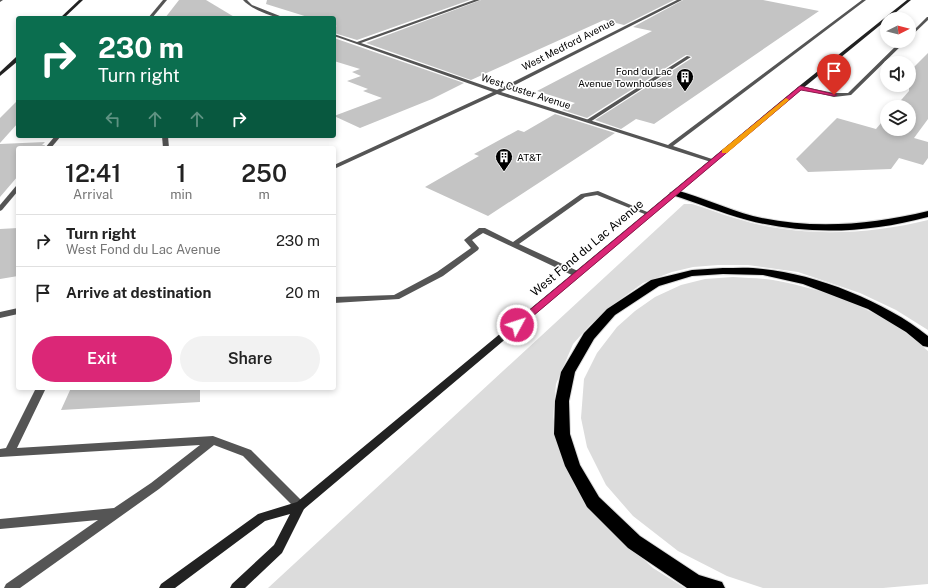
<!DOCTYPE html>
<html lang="en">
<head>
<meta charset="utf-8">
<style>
	:root { --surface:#fff; --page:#f2f2f2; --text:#222; --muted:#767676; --line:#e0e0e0; --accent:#db2777 }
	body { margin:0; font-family:"Public Sans",sans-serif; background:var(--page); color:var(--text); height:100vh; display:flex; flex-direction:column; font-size:15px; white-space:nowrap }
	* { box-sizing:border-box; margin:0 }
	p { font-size:13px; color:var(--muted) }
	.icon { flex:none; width:22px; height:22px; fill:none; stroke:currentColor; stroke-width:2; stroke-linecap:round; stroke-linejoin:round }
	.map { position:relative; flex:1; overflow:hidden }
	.details { position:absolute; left:16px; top:146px; width:320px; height:244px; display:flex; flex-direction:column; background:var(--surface); border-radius:4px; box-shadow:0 2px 6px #0003 }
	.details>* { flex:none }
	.hud { position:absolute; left:16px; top:16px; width:320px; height:122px; border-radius:4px; box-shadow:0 2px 6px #0003; background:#0b6e4f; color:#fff; overflow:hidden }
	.needle { width:26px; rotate:84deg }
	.controls { position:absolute; left:880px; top:12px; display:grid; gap:8px }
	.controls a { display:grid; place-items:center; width:36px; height:36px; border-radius:50%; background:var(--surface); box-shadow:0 2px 6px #0003; font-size:20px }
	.pin { position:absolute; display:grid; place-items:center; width:34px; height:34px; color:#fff; margin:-41px -17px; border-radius:50% 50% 50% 0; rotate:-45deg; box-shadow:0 0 4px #0007 }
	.pin .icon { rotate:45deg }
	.me { position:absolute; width:44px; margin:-22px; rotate:50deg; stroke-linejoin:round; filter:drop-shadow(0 0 3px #0008) }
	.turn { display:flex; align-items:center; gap:14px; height:84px; padding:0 16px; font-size:18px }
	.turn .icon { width:52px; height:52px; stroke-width:2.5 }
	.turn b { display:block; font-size:28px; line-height:34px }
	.lanes { display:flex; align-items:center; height:38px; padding:0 16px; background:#0003; justify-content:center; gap:20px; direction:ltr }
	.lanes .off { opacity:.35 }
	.eta { display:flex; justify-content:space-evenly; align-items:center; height:68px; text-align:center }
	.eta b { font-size:24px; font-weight:600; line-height:28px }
	.cta { display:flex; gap:8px; margin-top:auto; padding:8px 16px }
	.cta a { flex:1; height:46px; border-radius:24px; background:var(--accent); color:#fff; font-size:16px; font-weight:600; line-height:46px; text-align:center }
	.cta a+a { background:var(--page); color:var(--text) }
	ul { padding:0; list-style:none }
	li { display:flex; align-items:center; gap:12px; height:52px; padding:0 16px; border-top:1px solid var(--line) }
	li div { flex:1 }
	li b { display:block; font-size:15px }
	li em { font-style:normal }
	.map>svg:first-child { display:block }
	.green { fill:#dcdcdc }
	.building { fill:#c4c4c4 }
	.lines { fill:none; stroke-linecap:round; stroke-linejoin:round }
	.highway-casing { stroke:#dbdbdb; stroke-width:2 }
	.lane { fill:#555; fill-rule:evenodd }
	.street { fill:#555; fill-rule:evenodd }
	.secondary { fill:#222; fill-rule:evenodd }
	.highway { fill:#000; fill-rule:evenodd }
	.route { fill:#db2777; stroke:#8e194d }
	.slow { fill:#f59e0b }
	.labels { text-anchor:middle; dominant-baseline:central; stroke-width:3; stroke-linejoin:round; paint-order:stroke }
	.far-street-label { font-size:10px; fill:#000; stroke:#fff }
	.far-poi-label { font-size:10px; fill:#000; stroke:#fff; text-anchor:end }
	.street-label { font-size:12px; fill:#000; stroke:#fff }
</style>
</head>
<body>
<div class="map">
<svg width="928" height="588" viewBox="0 0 928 588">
	<rect width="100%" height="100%" fill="#fff"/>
	<g class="green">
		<path d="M 684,204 L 692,204 C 707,208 722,215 738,219 C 799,238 867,235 928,220 L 928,330 L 896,310 L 860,293 L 798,272 L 748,265 L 718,265 L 693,267 L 672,272 L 643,283 L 615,303 L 590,325 L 573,344 L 556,384 L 553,417 L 560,450 L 575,487 L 600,519 L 653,568 L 685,588 L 268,588 Z"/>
		<path d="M 733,277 C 747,278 760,278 773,280 C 829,290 886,312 928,351 L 928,584 L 883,588 L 763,588 L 727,576 L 678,551 L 633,516 L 606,485 L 587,447 L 581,418 L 584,379 L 597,353 L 617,327 L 635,311 L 655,297 L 681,285 L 705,279 Z"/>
	</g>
	<g class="building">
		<path d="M 179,0 L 206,0 L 236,18 L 165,18 Z"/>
		<path d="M 267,0 L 470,0 L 357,40 L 334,33 L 334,27 L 337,26 L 334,25 L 334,18 L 311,18 L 266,4 Z"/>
		<path d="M 481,0 L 674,0 L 624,25 L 604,20 L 471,80 L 366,43 Z"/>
		<path d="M 683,0 L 763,0 L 819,11 L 654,124 L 636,119 L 621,129 L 595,120 L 692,58 L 691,56 L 686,55 L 587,118 L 562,110 L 575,103 L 537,91 L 652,31 L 633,27 Z"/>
		<path d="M 334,38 L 464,83 L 432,99 L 360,128 L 334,116 L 382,98 L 363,91 L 368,89 L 347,81 L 361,76 L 352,72 L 360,69 L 334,61 Z"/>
		<path d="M 928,53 L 928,119 L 914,138 L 928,142 L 928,158 L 923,165 L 899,158 L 891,169 L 808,172 L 796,159 L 837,118 L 876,129 L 887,116 L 887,129 L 909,129 L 909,107 L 895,107 L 909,91 L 909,72 Z"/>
		<path d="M 18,100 L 18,123 L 0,143 L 0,118 Z"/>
		<path d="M 555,114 L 615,133 L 488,216 L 425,187 L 479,156 L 474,154 L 518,130 L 524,132 Z"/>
		<path d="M 45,142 L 42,145 L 45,145 L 43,148 L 18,148 L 18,176 L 0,197 L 0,144 Z"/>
		<path d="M 18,228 L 18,276 L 0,279 L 0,229 Z"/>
		<path d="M 71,388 L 200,388 L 200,402 L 61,410 Z"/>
	</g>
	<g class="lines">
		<defs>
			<g id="highway">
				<path d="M 675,190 C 702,197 727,209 753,216 C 812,230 870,225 928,211 L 928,217 C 868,233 807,236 747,220 C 721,213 697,203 672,195 L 670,193 Z"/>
				<path d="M 723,268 C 736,268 750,267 763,269 C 816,274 886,302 928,336 L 928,347 L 923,346 L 906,332 L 868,309 L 803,284 L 763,275 L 723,274 L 692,276 L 659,286 L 615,315 L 594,339 L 575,372 L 569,401 L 570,434 L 580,465 L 599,497 L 640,536 L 699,575 L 722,582 L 725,588 L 687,588 L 628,548 L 587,507 L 565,466 L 554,434 L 555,401 L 561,372 L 584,333 L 607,309 L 651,280 L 692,270 Z"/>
			</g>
		</defs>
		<use href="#highway" class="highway-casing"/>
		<g class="lane">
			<path d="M 0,0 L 3,0 L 0,2 Z"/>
			<path d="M 163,0 L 167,0 L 152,18 L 148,18 Z"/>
			<path d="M 687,56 L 691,57 L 590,122 L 585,121 Z"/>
			<path d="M 55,136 L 61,136 L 51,148 L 45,148 Z"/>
			<path d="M 18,185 L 18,191 L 2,210 L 0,211 L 0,205 L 16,186 Z"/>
			<path d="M 598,191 L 652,214 L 649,216 L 647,215 L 597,195 L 585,197 L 519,244 L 580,272 L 581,274 L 580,276 L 574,276 L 483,233 L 472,240 L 479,248 L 478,250 L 443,276 L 399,299 L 334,303 L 334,297 L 394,295 L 437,272 L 471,248 L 464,240 L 479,228 L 485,228 L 513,242 L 581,194 Z"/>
			<path d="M 36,388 L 46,388 L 17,448 L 213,436 L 251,450 L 304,503 L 306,506 L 304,509 L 300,511 L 296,509 L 243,456 L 214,445 L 159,489 L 20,588 L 4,588 L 6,584 L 98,520 L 0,529 L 0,519 L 114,508 L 151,483 L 200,445 L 0,457 L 0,449 L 6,448 Z"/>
		</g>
		<g class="street">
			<path d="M 243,0 L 247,0 L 252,5 L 285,18 C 273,18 251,9 243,0 Z"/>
			<path d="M 474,0 L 480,0 L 361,43 L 497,90 L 677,0 L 682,0 L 501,92 L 668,145 L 862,0 L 866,0 L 673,146 L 715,160 L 715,162 L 711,162 L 497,94 L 334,169 L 334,165 L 493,92 L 334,36 L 334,34 L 357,42 Z"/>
			<path d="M 927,17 L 928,17 L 928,20 L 909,38 L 909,35 Z"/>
			<path d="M 901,41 L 906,41 L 851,95 L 834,97 L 797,88 L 800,86 L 834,93 L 848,93 Z"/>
			<path d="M 162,136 L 168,136 L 169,148 L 163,148 Z"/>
			<path d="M 18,308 L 18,314 L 0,318 L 0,312 Z"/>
		</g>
		<g class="secondary">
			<path d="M 79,0 L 83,0 L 64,18 L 60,18 Z"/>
			<path d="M 907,0 L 911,0 L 802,89 L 304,509 L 282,553 L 245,588 L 230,588 L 232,584 L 274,545 L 290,514 L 265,521 L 175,588 L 159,588 L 161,584 L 258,514 L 297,502 L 798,87 Z"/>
			<path d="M 16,57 L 18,57 L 18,61 L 0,76 L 0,72 Z"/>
		</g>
		<use href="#highway" class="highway"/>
	</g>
	<path class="route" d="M 800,86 L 837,95 L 834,96 L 801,90 L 520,327 L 514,327 L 512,325 L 514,323 Z"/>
	<path class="slow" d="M 786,98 L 789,100 L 788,101 L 727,153 L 722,153 L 722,150 Z"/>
	<defs>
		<symbol id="building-pin" viewBox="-11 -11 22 30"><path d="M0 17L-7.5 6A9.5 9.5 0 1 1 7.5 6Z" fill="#000" stroke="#fff"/><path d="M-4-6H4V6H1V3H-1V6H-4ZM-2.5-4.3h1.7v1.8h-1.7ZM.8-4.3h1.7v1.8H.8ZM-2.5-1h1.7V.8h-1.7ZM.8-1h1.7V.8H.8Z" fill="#fff"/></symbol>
	</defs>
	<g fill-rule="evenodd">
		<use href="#building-pin" x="675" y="67" width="20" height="27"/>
		<use href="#building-pin" x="494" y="147" width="20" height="27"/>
	</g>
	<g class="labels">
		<g class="far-street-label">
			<text transform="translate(568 44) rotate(-27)">West Medford Avenue</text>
			<text transform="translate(526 91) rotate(18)">West Custer Avenue</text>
		</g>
		<g class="far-poi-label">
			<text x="672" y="71">Fond du Lac<tspan x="672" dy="12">Avenue Townhouses</tspan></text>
			<text x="517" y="157" text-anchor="start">AT&amp;T</text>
		</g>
		<g class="street-label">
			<text transform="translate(587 248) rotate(-40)">West Fond du Lac Avenue</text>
		</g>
	</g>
</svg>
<div class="controls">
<a><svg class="needle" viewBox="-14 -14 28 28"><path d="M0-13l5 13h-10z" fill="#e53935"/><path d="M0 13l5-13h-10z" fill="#767676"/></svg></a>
<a><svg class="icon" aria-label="sound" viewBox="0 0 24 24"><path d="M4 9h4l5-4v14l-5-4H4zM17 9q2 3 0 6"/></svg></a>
<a><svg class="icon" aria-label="layers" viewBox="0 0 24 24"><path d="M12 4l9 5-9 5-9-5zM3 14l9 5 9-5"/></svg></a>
</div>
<div class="pin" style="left:834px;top:95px;background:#d93025"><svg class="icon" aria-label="arrive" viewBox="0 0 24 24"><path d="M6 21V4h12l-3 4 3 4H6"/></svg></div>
<svg class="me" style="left:517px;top:325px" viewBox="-20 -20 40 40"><circle r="17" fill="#db2777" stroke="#fff" stroke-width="3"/><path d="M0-11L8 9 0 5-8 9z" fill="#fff"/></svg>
<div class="hud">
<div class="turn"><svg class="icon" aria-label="right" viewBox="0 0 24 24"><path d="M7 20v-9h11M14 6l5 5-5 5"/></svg><div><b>230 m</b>Turn right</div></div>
<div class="lanes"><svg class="icon off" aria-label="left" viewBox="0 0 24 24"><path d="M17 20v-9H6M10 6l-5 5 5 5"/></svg><svg class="icon off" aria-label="ahead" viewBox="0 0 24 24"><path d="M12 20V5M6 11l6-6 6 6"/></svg><svg class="icon off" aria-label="ahead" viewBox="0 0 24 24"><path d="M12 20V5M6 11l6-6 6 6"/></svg><svg class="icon" aria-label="right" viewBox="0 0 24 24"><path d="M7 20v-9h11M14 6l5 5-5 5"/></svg></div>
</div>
<section class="details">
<div class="eta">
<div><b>12:41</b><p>Arrival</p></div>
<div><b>1</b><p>min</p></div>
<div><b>250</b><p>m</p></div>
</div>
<ul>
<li><svg class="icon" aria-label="right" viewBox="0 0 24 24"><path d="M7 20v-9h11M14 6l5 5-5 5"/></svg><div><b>Turn right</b><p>West Fond du Lac Avenue</p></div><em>230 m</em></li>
<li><svg class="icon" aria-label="arrive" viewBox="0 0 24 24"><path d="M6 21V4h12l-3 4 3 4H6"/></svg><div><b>Arrive at destination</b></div><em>20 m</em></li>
</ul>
<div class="cta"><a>Exit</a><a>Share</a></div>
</section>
</div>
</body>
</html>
